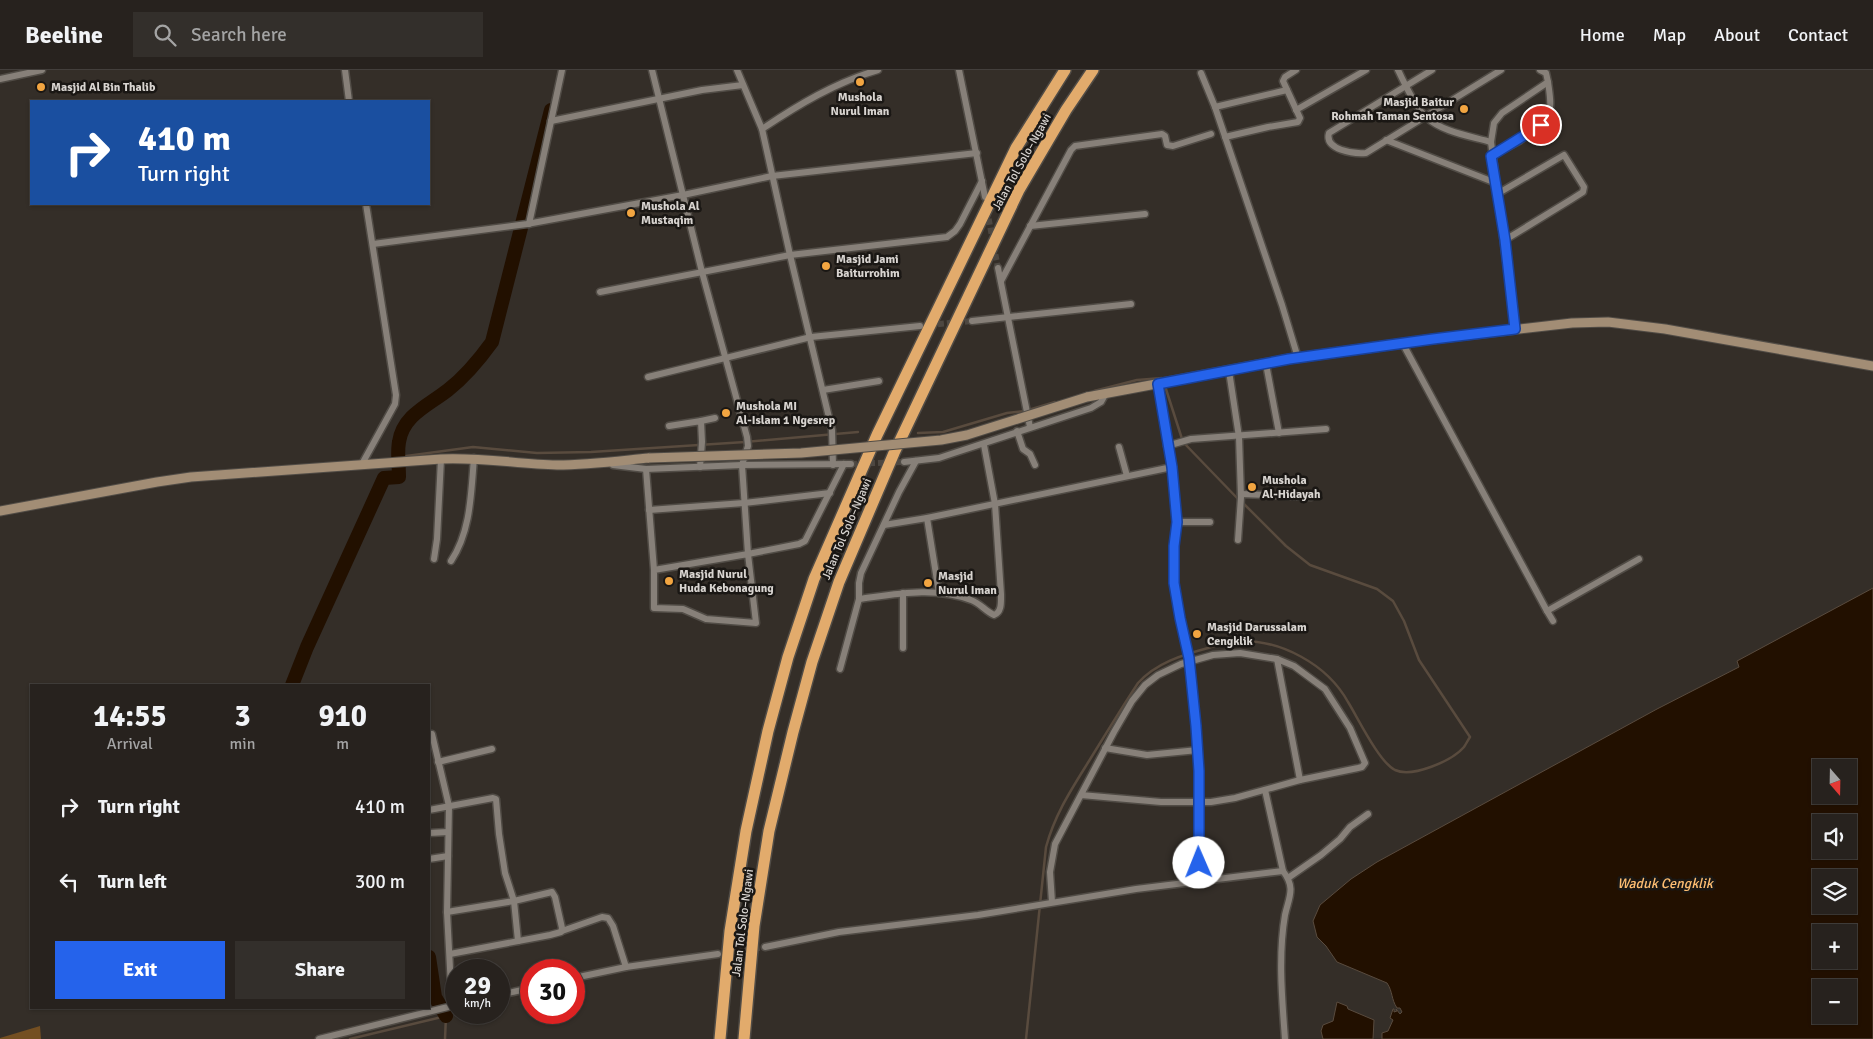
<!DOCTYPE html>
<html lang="en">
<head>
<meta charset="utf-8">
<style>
	:root { --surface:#27221e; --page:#332f2b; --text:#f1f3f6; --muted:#a4a4a4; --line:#433f3c; --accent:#2563eb }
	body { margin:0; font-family:Signika,sans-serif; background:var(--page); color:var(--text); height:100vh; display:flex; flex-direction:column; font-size:19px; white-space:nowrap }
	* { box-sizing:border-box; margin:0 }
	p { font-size:16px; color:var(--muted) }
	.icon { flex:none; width:28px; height:28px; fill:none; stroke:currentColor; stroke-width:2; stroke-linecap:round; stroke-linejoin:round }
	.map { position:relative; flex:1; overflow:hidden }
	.side { position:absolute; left:30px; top:614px; width:400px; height:325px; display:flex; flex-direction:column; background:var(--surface); border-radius:0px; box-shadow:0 1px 4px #0004,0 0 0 1px var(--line) }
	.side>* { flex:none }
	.hud { position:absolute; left:30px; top:30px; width:400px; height:105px; border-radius:0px; box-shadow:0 1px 4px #0004,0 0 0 1px var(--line); background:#1a4fa0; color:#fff; overflow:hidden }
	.needle { width:32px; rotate:160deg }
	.buttons { position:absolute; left:1812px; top:689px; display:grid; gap:10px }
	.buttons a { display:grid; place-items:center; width:45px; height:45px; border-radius:0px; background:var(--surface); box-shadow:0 1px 4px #0004,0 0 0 1px var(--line); font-size:25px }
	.speed { position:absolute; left:445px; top:889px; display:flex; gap:10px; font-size:25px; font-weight:700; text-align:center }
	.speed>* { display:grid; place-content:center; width:65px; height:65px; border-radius:50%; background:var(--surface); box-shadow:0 1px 4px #0004,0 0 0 1px var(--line); line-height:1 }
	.speed small { font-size:12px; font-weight:400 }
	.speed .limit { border:8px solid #d22; background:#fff; color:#111 }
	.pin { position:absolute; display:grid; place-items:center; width:42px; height:42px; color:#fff; margin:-21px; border:2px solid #fff; border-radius:50%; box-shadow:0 1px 5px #0007 }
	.me { position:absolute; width:55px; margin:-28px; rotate:359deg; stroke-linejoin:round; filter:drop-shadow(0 0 4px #0008) }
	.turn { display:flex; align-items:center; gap:18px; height:105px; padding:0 25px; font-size:22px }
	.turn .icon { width:65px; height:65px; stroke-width:2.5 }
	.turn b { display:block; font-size:35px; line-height:42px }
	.eta { display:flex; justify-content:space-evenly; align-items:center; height:85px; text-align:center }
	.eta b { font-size:30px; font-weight:700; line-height:35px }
	.button { display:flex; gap:10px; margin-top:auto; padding:10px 25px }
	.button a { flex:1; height:58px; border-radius:0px; background:var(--accent); color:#fff; font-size:20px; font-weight:700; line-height:58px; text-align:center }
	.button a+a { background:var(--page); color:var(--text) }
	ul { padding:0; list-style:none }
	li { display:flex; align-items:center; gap:15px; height:75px; padding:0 25px }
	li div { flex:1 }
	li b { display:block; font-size:19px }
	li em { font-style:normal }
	header { display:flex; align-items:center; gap:30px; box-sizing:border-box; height:70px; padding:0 25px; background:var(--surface); border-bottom:1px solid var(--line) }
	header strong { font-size:24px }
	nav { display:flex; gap:28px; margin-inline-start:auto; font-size:18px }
	.search { width:350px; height:45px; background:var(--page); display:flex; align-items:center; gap:12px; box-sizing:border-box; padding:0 18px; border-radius:0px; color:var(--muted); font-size:19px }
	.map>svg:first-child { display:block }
	.green { fill:#744f22 }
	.water { fill:#221000; stroke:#594b3e; fill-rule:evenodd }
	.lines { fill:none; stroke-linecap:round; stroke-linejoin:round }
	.stream { stroke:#594b3e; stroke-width:2.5 }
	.river { stroke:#221000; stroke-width:14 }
	.minor-tunnel { stroke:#4d4741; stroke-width:6; stroke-dasharray:6 3; stroke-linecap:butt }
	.minor-casing { stroke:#514c46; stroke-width:9 }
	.secondary-casing { stroke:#514c46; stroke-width:11 }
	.motorway-casing { stroke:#514c46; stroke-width:14 }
	.minor { stroke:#878079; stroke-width:6 }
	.secondary { stroke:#a28d75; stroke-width:9 }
	.motorway { stroke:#e2ab6c; stroke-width:11 }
	.secondary-bridge-casing { stroke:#514c46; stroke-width:11; stroke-linecap:butt }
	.secondary-bridge { stroke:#a28d75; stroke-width:9 }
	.route-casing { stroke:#184099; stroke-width:12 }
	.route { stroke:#2563eb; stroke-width:9 }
	.poi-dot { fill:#f2a541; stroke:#1a1714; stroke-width:2 }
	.labels { text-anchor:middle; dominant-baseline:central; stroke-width:5; stroke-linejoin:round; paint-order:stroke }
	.poi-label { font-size:12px; font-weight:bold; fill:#d8d4d0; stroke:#1a1714; text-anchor:start }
	.street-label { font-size:12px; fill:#d8d4d0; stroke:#1a1714 }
	.water-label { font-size:14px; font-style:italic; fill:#febe72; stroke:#1a1714 }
</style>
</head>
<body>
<header>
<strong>Beeline</strong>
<div class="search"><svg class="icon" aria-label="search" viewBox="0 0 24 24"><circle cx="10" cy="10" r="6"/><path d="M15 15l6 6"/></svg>Search here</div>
<nav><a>Home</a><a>Map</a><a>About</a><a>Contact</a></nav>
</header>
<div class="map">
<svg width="1873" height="969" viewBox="0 0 1873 969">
	<rect width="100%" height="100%" fill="#342e28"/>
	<path class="green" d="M 40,956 L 41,969 L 0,969 L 0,968 Z"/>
	<g class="water">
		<path d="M 1873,518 L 1873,969 L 1382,969 L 1382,963 L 1388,961 L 1393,950 L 1390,948 L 1393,939 L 1394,939 L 1394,942 L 1397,941 L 1396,939 L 1400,944 L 1402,942 L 1400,938 L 1397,938 C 1391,929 1393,922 1387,913 L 1337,892 L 1326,876 L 1317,867 L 1313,851 L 1320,835 L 1351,809 L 1377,792 L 1657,639 L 1739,597 L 1737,591 ZM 1821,698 L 1849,698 L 1849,725 L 1821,725 ZM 1821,752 L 1849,752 L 1849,780 L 1821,780 ZM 1821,808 L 1849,808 L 1849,835 L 1821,835 ZM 1821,862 L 1849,862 L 1849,890 L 1821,890 ZM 1821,918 L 1849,918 L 1849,945 L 1821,945 Z"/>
		<path d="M 1337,932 L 1347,936 L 1348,939 L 1374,950 L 1373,969 L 1323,969 L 1321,961 L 1323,955 L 1333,951 Z"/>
	</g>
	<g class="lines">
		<g class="stream">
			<path d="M 1165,316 L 1183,372 L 1239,430"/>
			<path d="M 1094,321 L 1137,310 L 1162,308 L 1163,310"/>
			<path d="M 918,363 L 943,362 L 1007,343 L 1025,341 L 1055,332"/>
			<path d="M 399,387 L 473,377 L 537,383 L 591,382 L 745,372 L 858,362"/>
			<path d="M 350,969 L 446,946 L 445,969"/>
			<path d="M 1026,969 L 1046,777 C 1055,744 1071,720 1089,691 C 1105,665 1121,639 1138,613 C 1156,593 1182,585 1208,578 C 1217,575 1227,572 1237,571 C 1280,569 1327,594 1348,632 C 1358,648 1379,692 1395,700 C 1412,708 1452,691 1464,677 C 1466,674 1468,670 1470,667 L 1419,590 L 1404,551 L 1393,531 L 1377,519 L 1310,495 L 1286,476 L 1243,433"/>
		</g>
		<g class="river">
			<path d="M 292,615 L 307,577 L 384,408 L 399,407 C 399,396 397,383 399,372 C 403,345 429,335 448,320 C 466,306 479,290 492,272 L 551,40"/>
			<path d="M 429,887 L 435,927 L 446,946"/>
		</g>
		<g class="minor-tunnel">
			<path d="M 987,140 L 998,198"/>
			<path d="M 929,255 L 972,251"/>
			<path d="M 851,394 L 904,392"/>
			<path d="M 727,883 L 765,877"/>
		</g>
		<defs>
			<g id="minor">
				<path d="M 345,0 L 349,31"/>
				<path d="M 652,0 L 702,202 L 747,367 L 748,376 L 742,395 L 748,484 L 799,474 L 805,471 L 844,394"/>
				<path d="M 737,0 L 762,59 L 790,185 L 832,360 L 833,395"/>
				<path d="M 959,0 L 985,127"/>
				<path d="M 1398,0 C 1405,14 1415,37 1426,47 C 1442,62 1470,66 1491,72"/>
				<path d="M 1432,0 L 1329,63 C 1324,80 1354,84 1366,83 L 1501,0"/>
				<path d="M 1201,3 L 1215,37"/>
				<path d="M 0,9 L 42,0"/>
				<path d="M 1287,20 L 1215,37 L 1282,235 L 1298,288"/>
				<path d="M 1296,40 L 1366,0"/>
				<path d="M 551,51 L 702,20 L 743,15"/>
				<path d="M 762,59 C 798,35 836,12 878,0"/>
				<path d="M 1225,67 L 1268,57 L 1298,52 L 1300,48 L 1283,11 L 1285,7 L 1296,0"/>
				<path d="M 1386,70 L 1496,113"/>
				<path d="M 1491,86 L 1519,71 L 1545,52 C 1553,40 1550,26 1548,12"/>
				<path d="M 1497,124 L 1564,85 L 1584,117 L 1583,122 L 1572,129 L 1505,170"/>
				<path d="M 529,154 L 562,0"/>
				<path d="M 1030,156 L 1145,144"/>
				<path d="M 373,174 L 527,154 L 683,125 L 772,106 L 977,83"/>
				<path d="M 998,198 L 1030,357"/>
				<path d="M 1001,211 L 1071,80 L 1075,76 L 1162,64 L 1165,66 L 1167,75 L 1173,76 L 1211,64"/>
				<path d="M 600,222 L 790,185 L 947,167 L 955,161 L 960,154 L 982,111"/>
				<path d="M 972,251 L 1131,234"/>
				<path d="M 1515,259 L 1491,72 L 1494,53 L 1502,43 L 1548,12 L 1546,3 L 1540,0"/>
				<path d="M 1403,274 L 1547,541 L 1639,489"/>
				<path d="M 1266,294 L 1279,363"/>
				<path d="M 1229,301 L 1239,367 L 1241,427 L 1238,470"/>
				<path d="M 648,307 L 811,267 L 920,256"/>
				<path d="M 1158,314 L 1172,397 L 1177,452 L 1174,477 L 1174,513 L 1180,548 L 1189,588 L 1196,656 L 1199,701 L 1199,811"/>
				<path d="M 823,320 L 879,311"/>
				<path d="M 701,351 L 715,348"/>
				<path d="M 669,356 L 701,351 L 702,372 L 700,397"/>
				<path d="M 1017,361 L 1023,379 L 1030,384 L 1035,395"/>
				<path d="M 1167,376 L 1191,369 L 1326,359"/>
				<path d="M 1119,377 L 1127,406"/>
				<path d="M 904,392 L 939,388 L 954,383 L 1091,338 L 1101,332 L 1106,323"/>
				<path d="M 362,394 L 395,334 L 396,325 L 366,134"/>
				<path d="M 613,395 L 646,399 L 742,395 L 851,394"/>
				<path d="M 646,399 L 654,500 L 654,538 L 683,539 L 706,549 L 756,553 L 748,484 L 654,500"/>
				<path d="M 1241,424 L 1311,427"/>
				<path d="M 649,440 L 744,433 L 830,423"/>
				<path d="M 927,448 L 939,523"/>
				<path d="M 1177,452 L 1210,452"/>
				<path d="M 884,455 L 927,448 L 1172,397"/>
				<path d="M 434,489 L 437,469 L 441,389"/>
				<path d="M 451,491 C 471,461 471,423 474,388"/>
				<path d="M 903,523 L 903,578"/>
				<path d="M 859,529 C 896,524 935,516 971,530 C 980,533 985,541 994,545 C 1002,542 1001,532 1001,524 L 995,434 L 984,375"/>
				<path d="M 1547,541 L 1553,551"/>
				<path d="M 1277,589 L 1300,710"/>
				<path d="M 840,599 L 859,529 L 859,513 L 861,503 L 899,422 L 916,391"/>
				<path d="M 432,664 L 449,736 L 447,842 L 452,936"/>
				<path d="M 1105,678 L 1147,685 L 1198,680"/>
				<path d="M 438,692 L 492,679"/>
				<path d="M 1265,720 L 1283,801 C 1296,818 1289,827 1285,845 C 1278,886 1282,928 1285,969"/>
				<path d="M 429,740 L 493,728 L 496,729 L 499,764 L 505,803 L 514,831 L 518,871"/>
				<path d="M 429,763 L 448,762"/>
				<path d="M 429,789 L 448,786"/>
				<path d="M 1288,808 L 1321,785 L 1340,769 L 1350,757 L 1368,744"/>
				<path d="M 1052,832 L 1050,802 L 1055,774 L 1114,662 L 1132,631 L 1145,615 L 1158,605 L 1181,594 L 1213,585 L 1240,583 L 1277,589 L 1294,596 L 1325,619 L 1350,658 L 1365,693 L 1362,697 L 1358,698 L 1300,710 L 1235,728 L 1211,732 L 1161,732 L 1081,725"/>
				<path d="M 447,842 L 514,831 L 552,822 L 555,827 L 562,858 L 561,862 L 550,865 L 450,884"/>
				<path d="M 562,861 L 602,847 L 608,848 L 613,856 L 626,897"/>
				<path d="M 765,877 L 839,862 L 978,845 L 1136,819 L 1283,801"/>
				<path d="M 574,908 L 626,897 L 718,884"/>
				<path d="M 499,925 L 531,918"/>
				<path d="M 319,969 L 456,935"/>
			</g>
			<g id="secondary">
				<path d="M 1087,327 L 1289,289 L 1433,269 L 1572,253 L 1608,252 L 1665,259 L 1873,296"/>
				<path d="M 0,441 L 157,412 L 191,407 L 441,389 C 480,387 518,394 557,395 C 588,395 618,391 649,388"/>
			</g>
			<g id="motorway">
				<path d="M 720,969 L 730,861 L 746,761 L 768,661 L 788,587 L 814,509 L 877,365 L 1016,78 L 1065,0"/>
				<path d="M 744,969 L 754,856 L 769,761 L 793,662 L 812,592 L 839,512 L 894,383 L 1019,120 L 1066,40 L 1093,0"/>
			</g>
		</defs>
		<use href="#minor" class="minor-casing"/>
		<use href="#secondary" class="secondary-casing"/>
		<use href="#motorway" class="motorway-casing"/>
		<use href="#minor" class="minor"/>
		<use href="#secondary" class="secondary"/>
		<use href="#motorway" class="motorway"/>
		<defs>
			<path id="secondary-bridge" d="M 649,388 L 801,383 L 941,370 L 967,365 L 1087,327"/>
		</defs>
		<use href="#secondary-bridge" class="secondary-bridge-casing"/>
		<use href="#secondary-bridge" class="secondary-bridge"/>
	</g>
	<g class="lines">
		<defs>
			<path id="route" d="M 1199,793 L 1199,701 L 1196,656 L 1189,588 L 1180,548 L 1174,513 L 1174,476 L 1177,452 L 1172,397 L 1158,314 L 1289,289 L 1433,269 L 1515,259 L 1505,170 L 1491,86 L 1541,55"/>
		</defs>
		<use href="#route" class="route-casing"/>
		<use href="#route" class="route"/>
	</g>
	<g class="poi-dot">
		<circle cx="860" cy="12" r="5"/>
		<circle cx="41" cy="17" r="5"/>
		<circle cx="1464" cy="39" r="5"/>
		<circle cx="631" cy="143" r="5"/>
		<circle cx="826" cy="196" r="5"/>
		<circle cx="726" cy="343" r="5"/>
		<circle cx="1252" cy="417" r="5"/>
		<circle cx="669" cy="511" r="5"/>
		<circle cx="928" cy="513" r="5"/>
		<circle cx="1197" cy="564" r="5"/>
	</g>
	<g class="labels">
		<g class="poi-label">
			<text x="51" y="17">Masjid Al Bin Thalib</text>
			<text x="860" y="27" text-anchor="middle">Mushola<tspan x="860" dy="14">Nurul Iman</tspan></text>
			<text x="1454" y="32" text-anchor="end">Masjid Baitur<tspan x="1454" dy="14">Rohmah Taman Sentosa</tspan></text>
			<text x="641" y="136">Mushola Al<tspan x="641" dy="14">Mustaqim</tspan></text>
			<text x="836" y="189">Masjid Jami<tspan x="836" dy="14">Baiturrohim</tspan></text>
			<text x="736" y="336">Mushola MI<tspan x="736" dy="14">Al-Islam 1 Ngesrep</tspan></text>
			<text x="1262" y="410">Mushola<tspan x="1262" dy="14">Al-Hidayah</tspan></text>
			<text x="679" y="504">Masjid Nurul<tspan x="679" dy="14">Huda Kebonagung</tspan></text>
			<text x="938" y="506">Masjid<tspan x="938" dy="14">Nurul Iman</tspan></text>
			<text x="1207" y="557">Masjid Darussalam<tspan x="1207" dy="14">Cengklik</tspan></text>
		</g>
		<g class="street-label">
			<text transform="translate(1022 92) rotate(-61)">Jalan Tol Solo–Ngawi</text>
			<text transform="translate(847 459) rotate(-67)">Jalan Tol Solo–Ngawi</text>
			<text transform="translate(743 853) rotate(-83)">Jalan Tol Solo–Ngawi</text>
		</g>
		<g class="water-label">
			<text x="1665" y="813">Waduk Cengklik</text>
		</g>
	</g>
</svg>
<div class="buttons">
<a><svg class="needle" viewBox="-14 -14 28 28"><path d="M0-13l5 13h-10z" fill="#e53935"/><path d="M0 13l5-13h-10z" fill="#a4a4a4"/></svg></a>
<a><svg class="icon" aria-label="sound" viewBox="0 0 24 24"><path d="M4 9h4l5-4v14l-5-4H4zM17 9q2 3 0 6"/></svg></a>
<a><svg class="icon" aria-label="layers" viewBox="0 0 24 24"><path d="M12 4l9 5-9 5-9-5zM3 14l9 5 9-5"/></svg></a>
<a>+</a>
<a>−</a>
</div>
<div class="speed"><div>29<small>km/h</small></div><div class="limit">30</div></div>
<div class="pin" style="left:1541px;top:55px;background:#d93025"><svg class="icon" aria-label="arrive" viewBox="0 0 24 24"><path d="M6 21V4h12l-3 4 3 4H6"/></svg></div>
<svg class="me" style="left:1199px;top:793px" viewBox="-20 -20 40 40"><circle r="19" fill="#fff"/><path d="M0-13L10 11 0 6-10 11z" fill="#2563eb"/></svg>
<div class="hud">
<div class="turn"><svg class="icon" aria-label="right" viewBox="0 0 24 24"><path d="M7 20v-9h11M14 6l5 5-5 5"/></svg><div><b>410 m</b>Turn right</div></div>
</div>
<section class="side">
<div class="eta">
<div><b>14:55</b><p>Arrival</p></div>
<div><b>3</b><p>min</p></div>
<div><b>910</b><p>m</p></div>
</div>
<ul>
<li><svg class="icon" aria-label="right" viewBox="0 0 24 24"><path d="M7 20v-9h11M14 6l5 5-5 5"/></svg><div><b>Turn right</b></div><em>410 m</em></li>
<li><svg class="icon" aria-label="left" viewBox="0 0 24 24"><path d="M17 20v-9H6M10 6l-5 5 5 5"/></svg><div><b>Turn left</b></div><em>300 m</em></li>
</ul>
<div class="button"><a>Exit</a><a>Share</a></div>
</section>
</div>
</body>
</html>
